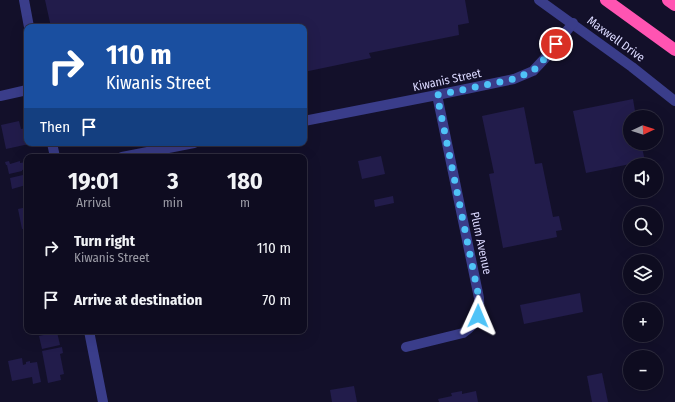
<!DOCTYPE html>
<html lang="en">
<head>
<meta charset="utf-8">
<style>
	:root { --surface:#0e0c20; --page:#171529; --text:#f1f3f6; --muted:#9b9ba5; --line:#2e2c3e }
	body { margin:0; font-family:"Fira Sans Condensed",sans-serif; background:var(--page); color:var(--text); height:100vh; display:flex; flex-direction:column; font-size:15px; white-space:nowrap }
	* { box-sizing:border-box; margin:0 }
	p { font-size:13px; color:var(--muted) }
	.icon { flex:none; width:22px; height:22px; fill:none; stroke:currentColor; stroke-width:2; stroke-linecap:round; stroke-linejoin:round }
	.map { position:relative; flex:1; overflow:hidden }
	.side { position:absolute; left:24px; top:154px; width:283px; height:180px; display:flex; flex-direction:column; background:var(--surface); border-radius:8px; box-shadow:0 4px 16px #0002,0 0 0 1px var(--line) }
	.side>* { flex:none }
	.guide { position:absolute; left:24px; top:24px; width:283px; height:122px; border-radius:8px; box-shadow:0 4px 16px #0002,0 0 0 1px var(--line); background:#1a4fa0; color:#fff; overflow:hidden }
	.needle { width:26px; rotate:86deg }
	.buttons { position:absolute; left:623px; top:110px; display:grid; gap:8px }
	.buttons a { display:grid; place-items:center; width:40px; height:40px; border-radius:50%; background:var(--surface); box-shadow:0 4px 16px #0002,0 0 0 1px var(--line); font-size:20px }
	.pin { position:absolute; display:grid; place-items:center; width:34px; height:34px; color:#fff; margin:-17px; border:2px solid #fff; border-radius:50%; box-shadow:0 1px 4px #0007 }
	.me { position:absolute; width:44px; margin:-22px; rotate:1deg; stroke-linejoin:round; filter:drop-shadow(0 0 3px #0008) }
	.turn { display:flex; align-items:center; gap:14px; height:84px; padding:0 16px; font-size:18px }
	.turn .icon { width:52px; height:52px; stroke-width:2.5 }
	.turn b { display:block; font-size:28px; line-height:34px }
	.then { display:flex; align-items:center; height:38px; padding:0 16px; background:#0003; gap:8px; font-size:15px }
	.eta { display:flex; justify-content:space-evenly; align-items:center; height:68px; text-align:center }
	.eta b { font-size:24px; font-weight:700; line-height:28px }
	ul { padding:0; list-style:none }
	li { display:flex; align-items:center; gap:12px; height:52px; padding:0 16px }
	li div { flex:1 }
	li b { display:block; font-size:15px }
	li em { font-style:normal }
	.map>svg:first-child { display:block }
	.building { fill:#221c4b }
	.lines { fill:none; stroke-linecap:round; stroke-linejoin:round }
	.minor { stroke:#3a3d8a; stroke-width:10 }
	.highway { stroke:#ff54b2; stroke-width:12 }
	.route { stroke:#4fc3f7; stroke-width:7; stroke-dasharray:0 12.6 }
	.labels { text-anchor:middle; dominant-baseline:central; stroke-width:3; stroke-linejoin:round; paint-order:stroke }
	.street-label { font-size:12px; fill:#dbd9ff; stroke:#13102a }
</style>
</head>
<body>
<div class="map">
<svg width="675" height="402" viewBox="0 0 675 402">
	<rect width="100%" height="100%" fill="#13102a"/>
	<g class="building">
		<path d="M 45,0 L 465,0 L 469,23 L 458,25 L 459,35 L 369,53 L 371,58 L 304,72 L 304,27 L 51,27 Z"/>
		<path d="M 633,99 L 636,117 L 630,117 L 630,143 L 641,143 L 645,161 L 586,173 L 573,111 Z"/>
		<path d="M 524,107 L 535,164 L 542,163 L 553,217 L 559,216 L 562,230 L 556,231 L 557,237 L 503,248 L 489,174 L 494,173 L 482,116 Z"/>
		<path d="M 19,121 L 21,129 L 26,128 L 27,134 L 27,143 L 29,143 L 29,144 L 6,149 L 1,125 Z"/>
		<path d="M 381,156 L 385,174 L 362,179 L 358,161 Z"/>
		<path d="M 9,161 L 10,164 L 20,161 L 20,163 L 27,162 L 27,169 L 22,170 L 22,171 L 9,174 L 7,165 L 6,165 L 5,162 Z"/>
		<path d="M 23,175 L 26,185 L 12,189 L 10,178 Z"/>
		<path d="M 393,196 L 394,203 L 375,207 L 374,200 Z"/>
		<path d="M 27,207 L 27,228 L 22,229 L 18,209 Z"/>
		<path d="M 580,293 L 583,312 L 524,324 L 520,305 Z"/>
		<path d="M 57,332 L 60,345 L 42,349 L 39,336 Z"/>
		<path d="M 62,347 L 63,353 L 60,354 L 64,374 L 60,375 L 61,380 L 48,383 L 42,351 Z"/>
		<path d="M 22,358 L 23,365 L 26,364 L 26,362 L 30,361 L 30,363 L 37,362 L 41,382 L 33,384 L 32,377 L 12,381 L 8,361 Z"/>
		<path d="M 602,373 L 608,402 L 592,402 L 587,376 Z"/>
		<path d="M 354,386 L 357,402 L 332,402 L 330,390 Z"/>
		<path d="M 462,391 L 462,394 L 476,391 L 478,402 L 439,402 L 438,399 L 452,396 L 451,393 Z"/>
	</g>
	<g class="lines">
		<g class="minor">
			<path d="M 24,0 L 29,27"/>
			<path d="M 539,0 L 632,67 L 675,101"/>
			<path d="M 0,96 L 27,90"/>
			<path d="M 304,121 L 437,95 L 514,79 L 533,71 L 548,55 L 573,23"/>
			<path d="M 52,143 L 55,157"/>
			<path d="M 122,157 L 194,143"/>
			<path d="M 89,331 L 103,402"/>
			<path d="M 406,347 L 463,333 C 477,324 480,314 479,298 L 437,95"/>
		</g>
		<g class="highway">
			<path d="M 606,0 L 675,50"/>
			<path d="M 668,0 L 675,5"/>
		</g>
	</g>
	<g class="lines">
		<path class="route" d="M 478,316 L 480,308 L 479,298 L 437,95 L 514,79 L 533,71 L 548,55 L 556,44"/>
	</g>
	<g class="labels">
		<g class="street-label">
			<text transform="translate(616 39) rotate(36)">Maxwell Drive</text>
			<text transform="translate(447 80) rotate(-12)">Kiwanis Street</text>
			<text transform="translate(481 243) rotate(78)">Plum Avenue</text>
		</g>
	</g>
</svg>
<div class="buttons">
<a><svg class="needle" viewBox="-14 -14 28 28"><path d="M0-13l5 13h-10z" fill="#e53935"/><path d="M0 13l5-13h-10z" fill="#9b9ba5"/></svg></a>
<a><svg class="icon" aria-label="sound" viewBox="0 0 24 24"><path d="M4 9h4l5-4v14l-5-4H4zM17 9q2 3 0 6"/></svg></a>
<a><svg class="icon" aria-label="search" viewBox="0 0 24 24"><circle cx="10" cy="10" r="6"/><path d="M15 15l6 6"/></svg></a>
<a><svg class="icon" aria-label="layers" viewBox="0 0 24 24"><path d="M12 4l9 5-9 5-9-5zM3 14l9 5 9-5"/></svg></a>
<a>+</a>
<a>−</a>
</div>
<div class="pin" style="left:556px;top:44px;background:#d93025"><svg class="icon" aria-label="arrive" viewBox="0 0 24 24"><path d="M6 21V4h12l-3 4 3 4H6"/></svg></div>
<svg class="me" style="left:478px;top:316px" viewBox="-20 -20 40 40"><path d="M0-17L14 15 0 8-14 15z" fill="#4fc3f7" stroke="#fff" stroke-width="4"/></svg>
<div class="guide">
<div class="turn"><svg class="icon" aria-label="right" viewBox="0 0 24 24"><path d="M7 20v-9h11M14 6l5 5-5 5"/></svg><div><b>110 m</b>Kiwanis Street</div></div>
<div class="then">Then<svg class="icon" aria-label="arrive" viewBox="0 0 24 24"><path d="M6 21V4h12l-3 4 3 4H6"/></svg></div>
</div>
<section class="side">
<div class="eta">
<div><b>19:01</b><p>Arrival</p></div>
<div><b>3</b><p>min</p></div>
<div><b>180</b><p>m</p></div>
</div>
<ul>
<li><svg class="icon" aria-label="right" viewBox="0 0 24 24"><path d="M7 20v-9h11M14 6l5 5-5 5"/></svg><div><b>Turn right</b><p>Kiwanis Street</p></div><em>110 m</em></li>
<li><svg class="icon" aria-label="arrive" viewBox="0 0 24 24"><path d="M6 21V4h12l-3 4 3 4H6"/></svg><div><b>Arrive at destination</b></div><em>70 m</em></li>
</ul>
</section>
</div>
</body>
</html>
